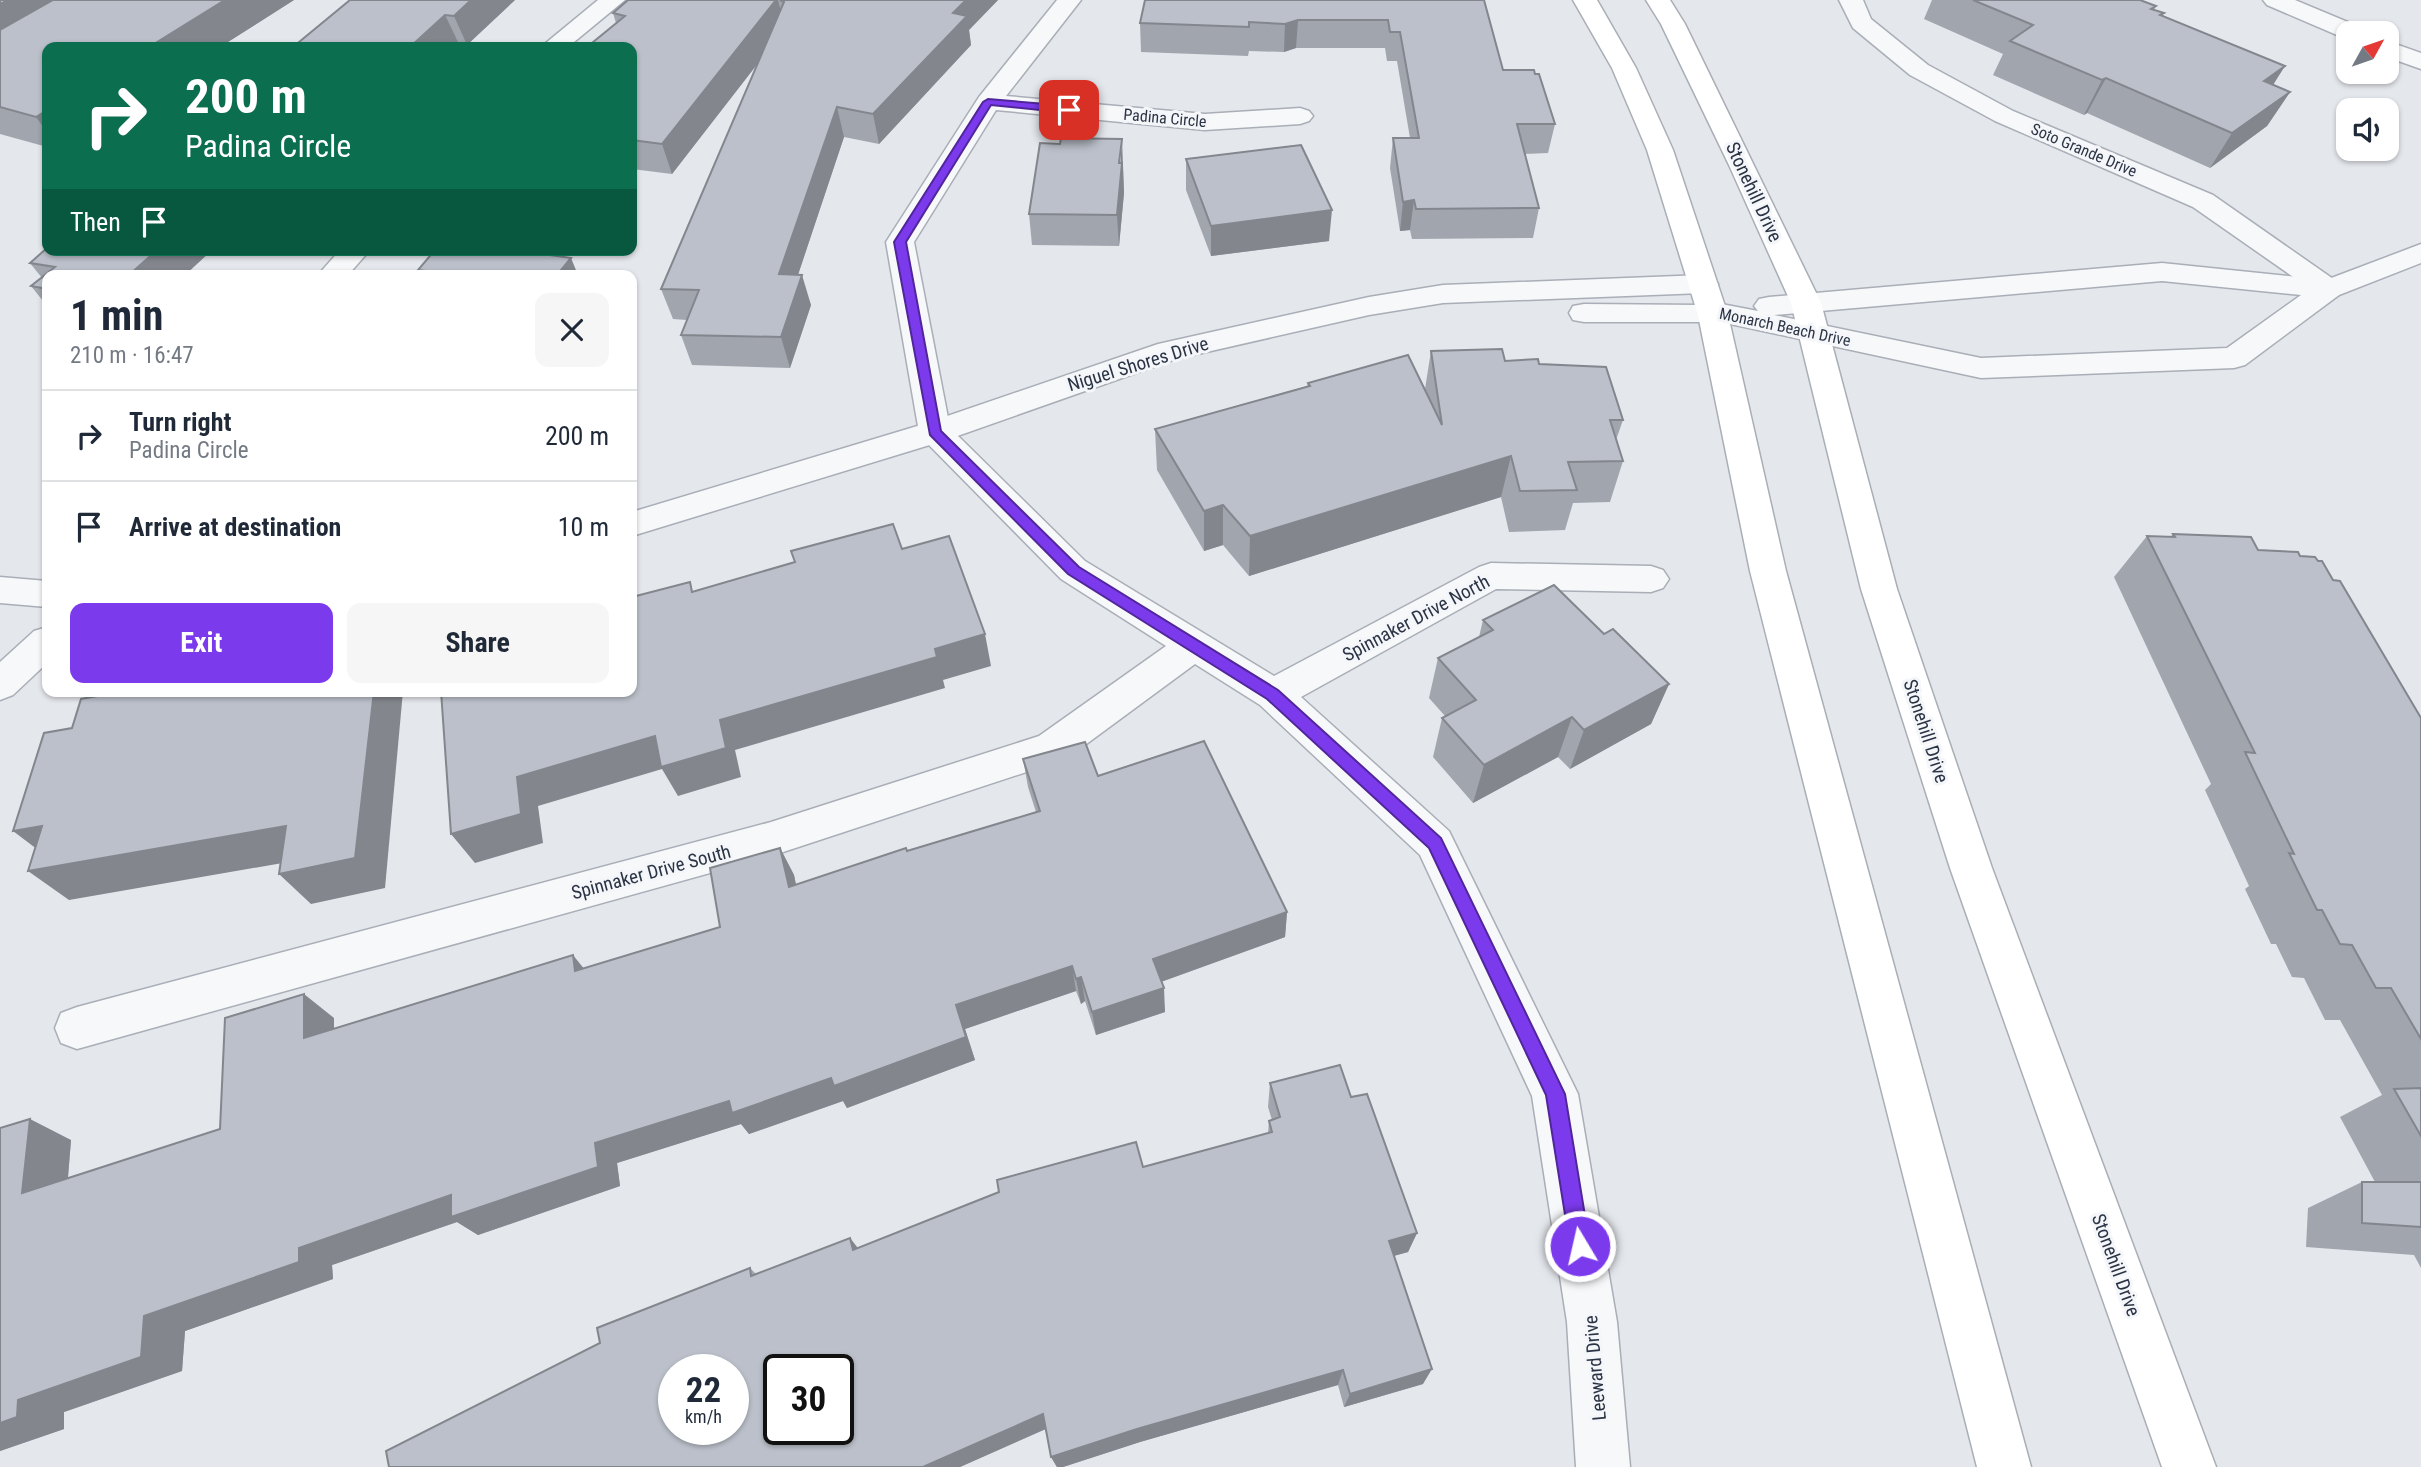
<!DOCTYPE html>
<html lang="en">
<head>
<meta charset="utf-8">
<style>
	:root { --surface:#fff; --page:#f6f6f7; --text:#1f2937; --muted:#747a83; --line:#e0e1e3; --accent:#7c3aed }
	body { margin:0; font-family:"Roboto Condensed",sans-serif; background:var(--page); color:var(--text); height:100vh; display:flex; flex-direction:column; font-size:26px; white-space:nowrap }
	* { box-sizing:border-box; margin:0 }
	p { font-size:23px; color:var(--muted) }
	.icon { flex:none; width:38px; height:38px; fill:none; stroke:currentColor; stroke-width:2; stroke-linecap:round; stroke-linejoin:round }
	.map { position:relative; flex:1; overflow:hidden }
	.sheet { position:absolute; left:42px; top:270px; width:595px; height:427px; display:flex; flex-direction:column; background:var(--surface); border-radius:14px; box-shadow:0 2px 5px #0004 }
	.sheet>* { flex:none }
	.guide { position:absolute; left:42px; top:42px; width:595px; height:214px; border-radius:14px; box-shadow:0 2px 5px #0004; background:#0b6e4f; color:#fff; overflow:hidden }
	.needle { width:46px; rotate:50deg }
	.controls { position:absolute; left:2336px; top:21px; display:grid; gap:14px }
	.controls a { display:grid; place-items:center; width:63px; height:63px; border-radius:14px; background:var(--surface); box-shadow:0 2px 5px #0004; font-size:35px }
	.speed { position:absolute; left:658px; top:1354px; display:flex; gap:14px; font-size:35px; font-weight:700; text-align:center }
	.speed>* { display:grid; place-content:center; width:91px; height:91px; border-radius:50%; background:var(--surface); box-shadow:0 2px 5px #0004; line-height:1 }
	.speed small { font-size:18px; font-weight:400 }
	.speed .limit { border:4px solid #111; border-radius:10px; background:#fff; color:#111 }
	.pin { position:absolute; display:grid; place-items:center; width:60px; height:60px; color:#fff; margin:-30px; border-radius:14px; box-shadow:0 4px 10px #0006 }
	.me { position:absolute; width:77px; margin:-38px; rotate:351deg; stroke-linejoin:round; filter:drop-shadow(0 0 5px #0008) }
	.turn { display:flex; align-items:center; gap:24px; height:147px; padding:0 28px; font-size:32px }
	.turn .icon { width:91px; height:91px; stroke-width:2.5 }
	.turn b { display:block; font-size:49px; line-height:60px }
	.then { display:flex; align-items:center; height:66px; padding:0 28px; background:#0003; gap:14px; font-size:26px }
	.round { display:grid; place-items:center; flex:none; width:74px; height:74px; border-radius:14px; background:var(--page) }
	.head { display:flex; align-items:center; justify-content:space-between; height:119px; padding:0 28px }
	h1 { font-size:42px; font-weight:700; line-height:52px }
	.action { display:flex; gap:14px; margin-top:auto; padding:14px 28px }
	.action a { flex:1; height:80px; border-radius:14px; background:var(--accent); color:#fff; font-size:28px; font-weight:700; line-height:80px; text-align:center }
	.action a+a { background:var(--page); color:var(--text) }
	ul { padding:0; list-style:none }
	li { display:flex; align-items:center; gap:21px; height:91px; padding:0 28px; border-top:2px solid var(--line) }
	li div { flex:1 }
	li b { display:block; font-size:26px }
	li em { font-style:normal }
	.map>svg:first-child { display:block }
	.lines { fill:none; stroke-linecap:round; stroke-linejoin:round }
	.minor-casing { stroke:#a9aeb7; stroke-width:3 }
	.tertiary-casing { stroke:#a9aeb7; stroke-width:3 }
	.secondary-casing { stroke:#a9aeb7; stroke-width:3 }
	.minor { fill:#f7f8fa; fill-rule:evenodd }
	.tertiary { fill:#f7f8fa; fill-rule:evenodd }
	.secondary { fill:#fff; fill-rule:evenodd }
	.wall { fill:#a1a5ae }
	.shaded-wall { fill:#83868d }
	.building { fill:#bbc0ca; stroke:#83868d; stroke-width:2; fill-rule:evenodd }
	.route { fill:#7c3aed; stroke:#51269a; stroke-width:2 }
	.labels { text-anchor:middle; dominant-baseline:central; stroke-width:6; stroke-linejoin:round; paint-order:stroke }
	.far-street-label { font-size:16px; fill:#2b3445; stroke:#f4f6f9 }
	.street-label { font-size:19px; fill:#2b3445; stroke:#f4f6f9 }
</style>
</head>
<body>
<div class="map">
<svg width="2421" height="1467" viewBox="0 0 2421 1467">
	<rect width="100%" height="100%" fill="#e4e7ec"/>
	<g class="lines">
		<defs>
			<g id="minor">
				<path d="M 598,0 L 625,0 L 568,47 L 541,47 Z"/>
				<path d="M 1057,0 L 1081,0 L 1006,96 L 1205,114 L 1300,108 L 1309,111 L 1313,116 L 1309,121 L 1300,124 L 1205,130 L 996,110 L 914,242 L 950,428 L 1085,561 L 1274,676 L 1479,567 L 1491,563 L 1651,566 L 1663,570 L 1669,579 L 1663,588 L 1651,592 L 1496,589 L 1301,697 L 1449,831 L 1578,1094 L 1617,1322 L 1630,1467 L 1576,1467 L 1567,1322 L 1532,1096 L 1420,855 L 1260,705 L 1195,664 L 1066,759 L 771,856 L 77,1049 L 61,1043 L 55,1028 L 61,1013 L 77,1007 L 771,822 L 1039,736 L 1166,646 L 1061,579 L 924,440 L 919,432 L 886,242 L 979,97 Z"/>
				<path d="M 1839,0 L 1863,0 L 1871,19 L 1928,65 L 2013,111 L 2213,195 L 2339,283 L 2344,289 L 2339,295 L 2329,298 L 2319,295 L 2193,207 L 1995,121 L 1910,75 L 1853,28 Z"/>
				<path d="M 2263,0 L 2295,0 L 2362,28 L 2365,33 L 2348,33 L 2348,39 L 2344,38 L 2267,5 Z"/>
				<path d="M 2387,41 L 2421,53 L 2421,69 L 2387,57 Z"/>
				<path d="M 340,250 L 370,250 L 348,275 L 318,275 Z"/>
				<path d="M 47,627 L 47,663 L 13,695 L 0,700 L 0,662 L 34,631 Z"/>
			</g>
			<g id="tertiary">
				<path d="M 2421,244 L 2421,263 L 2339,295 L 2245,365 L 2234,368 L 1981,378 L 1721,322 L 1584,322 L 1573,320 L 1569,313 L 1573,306 L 1584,304 L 1700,305 L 1711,302 L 1758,311 L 1754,306 L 1759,299 L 1769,297 L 2162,263 L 2326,280 ZM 2162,281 L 2301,295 L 2227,348 L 1981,358 L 1774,315 Z"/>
				<path d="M 1703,275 L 1713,278 L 1718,284 L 1713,290 L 1703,293 L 1443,303 L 1369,315 L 1176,359 L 946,440 L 632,536 L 632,512 L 924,424 L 1158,344 L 1369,297 L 1443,285 Z"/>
				<path d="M 0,577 L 47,581 L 47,607 L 0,603 Z"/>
			</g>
			<g id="secondary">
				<path d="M 1573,0 L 1597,0 L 1636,68 L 1673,150 L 1728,315 L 1786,571 L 2031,1467 L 1977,1467 L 1750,571 L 1698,315 L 1647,150 L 1612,68 Z"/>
				<path d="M 1646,0 L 1670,0 L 1685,24 L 1821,303 L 1897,589 L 1992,868 L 2216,1467 L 2162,1467 L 1950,868 L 1861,589 L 1791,303 L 1729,165 L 1661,24 Z"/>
			</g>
		</defs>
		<use href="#minor" class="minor-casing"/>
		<use href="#tertiary" class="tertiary-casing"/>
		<use href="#secondary" class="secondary-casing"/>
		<use href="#minor" class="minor"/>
		<use href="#tertiary" class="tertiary"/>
		<use href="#secondary" class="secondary"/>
	</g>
	<g class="wall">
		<path d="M 0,0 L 294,0 L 220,47 L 47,47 L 47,147 L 0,134 Z"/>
		<path d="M 515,0 L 467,45 L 459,44 L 293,47 Z"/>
		<path d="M 628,0 L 998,0 L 969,30 L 971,45 L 879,144 L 844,137 L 798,274 L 811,305 L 790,368 L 692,365 L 681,335 L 687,320 L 673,319 L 661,289 L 759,62 L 672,174 L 632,169 L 632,47 L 616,23 L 613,13 Z"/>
		<path d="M 1484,0 L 1503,70 L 1555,124 L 1548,153 L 1524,154 L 1539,208 L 1533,238 L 1412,239 L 1410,230 L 1400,231 L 1390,168 L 1393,138 L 1410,138 L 1397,61 L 1387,61 L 1385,48 L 1296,48 L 1284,52 L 1249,51 L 1248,56 L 1141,52 L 1140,23 Z"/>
		<path d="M 1932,0 L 2140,0 L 2156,6 L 2154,10 L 2164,13 L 2162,16 L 2273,85 L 2290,92 L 2267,126 L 2210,168 L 2087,113 L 2084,115 L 1993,75 L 2003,54 L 1924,19 Z"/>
		<path d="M 1186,159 L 1329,241 L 1211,256 L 1186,190 Z"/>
		<path d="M 1123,169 L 1124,193 L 1119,246 L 1032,245 L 1029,214 Z"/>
		<path d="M 47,250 L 212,250 L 185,275 L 47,275 L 47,306 L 31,286 L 42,278 L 30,263 Z"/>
		<path d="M 1431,351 L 1539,364 L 1623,420 L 1616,440 L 1623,461 L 1610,502 L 1573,503 L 1565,530 L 1509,532 L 1501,497 L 1249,576 L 1223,545 L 1204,551 L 1157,470 L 1155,429 L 1307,386 L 1308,383 L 1425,389 Z"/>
		<path d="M 2173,534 L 2258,550 L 2300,556 L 2318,561 L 2333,580 L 2421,718 L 2421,1268 L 2414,1255 L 2306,1247 L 2308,1208 L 2362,1182 L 2375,1182 L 2340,1117 L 2382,1095 L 2340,1020 L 2325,1020 L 2304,978 L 2292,977 L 2276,944 L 2271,944 L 2245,889 L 2249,886 L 2205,790 L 2211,784 L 2114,577 L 2147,536 L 2170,537 Z"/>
		<path d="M 1483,620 L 1669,684 L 1651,724 L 1570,769 L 1558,757 L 1473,803 L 1433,757 L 1442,718 L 1445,716 L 1429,698 L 1438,658 L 1479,637 Z"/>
		<path d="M 1023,759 L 1098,776 L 1287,912 L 1285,937 L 1161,982 L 1165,1012 L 1096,1035 L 1085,1001 L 1081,1004 L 1076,991 L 965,1029 L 975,1060 L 847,1108 L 843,1101 L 749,1134 L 741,1124 L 617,1163 L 620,1186 L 478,1235 L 457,1222 L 332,1265 L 333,1279 L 185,1331 L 182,1371 L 64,1412 L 64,1429 L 0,1451 L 0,1128 L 71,1140 L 68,1178 L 220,1129 L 334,1018 L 334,1029 L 584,969 L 720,927 L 780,848 L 794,875 L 796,885 L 1036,812 L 1028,787 Z"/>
		<path d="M 1270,1083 L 1351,1097 L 1417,1233 L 1408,1252 L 1394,1256 L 1423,1384 L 1344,1407 L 1338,1385 L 1140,1442 L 1063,1467 L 1057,1467 L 1051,1457 L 1046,1429 L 960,1467 L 389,1467 L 750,1268 L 756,1274 L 850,1238 L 858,1248 L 1268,1133 L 1269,1121 L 1272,1120 L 1268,1107 Z"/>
	</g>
	<g class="shaded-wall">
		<path d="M 8,0 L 86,0 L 0,50 L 0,4 Z"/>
		<path d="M 225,0 L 294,0 L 220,47 L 149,47 Z"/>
		<path d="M 471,0 L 515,0 L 467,45 L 454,16 Z"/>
		<path d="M 776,0 L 778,0 L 785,28 L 672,174 L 662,144 Z"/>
		<path d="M 966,0 L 998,0 L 969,30 L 971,45 L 879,144 L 873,114 L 953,13 Z"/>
		<path d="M 445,15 L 459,44 L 455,47 L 410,47 Z"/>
		<path d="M 1298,20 L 1296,48 L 1284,52 L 1285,24 Z"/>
		<path d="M 2285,66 L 2263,101 L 2264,81 Z"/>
		<path d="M 2106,78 L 2087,113 L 2084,115 L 2102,80 Z"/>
		<path d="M 2290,92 L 2267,126 L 2210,168 L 2232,133 Z"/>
		<path d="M 837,107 L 844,137 L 788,305 L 779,274 Z"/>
		<path d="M 47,110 L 47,132 L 36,117 Z"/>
		<path d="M 1122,139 L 1124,193 L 1119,246 L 1117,215 Z"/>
		<path d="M 1414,200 L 1410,230 L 1400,231 L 1403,202 Z"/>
		<path d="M 1332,210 L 1329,241 L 1211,256 L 1211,226 Z"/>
		<path d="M 157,250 L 212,250 L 185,275 L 129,275 Z"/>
		<path d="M 522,250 L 562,250 L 541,275 Z"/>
		<path d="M 571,258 L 578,275 L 557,275 Z"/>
		<path d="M 802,275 L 811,305 L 790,368 L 781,337 Z"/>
		<path d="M 1511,456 L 1501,497 L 1249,576 L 1250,536 Z"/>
		<path d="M 1223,505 L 1223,545 L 1204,551 L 1204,511 Z"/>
		<path d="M 985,634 L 991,666 L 943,680 L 945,688 L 735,750 L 741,777 L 678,796 L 662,769 L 538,806 L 543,843 L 475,863 L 451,834 L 517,777 L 655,736 L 720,720 L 935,649 Z"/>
		<path d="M 1669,684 L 1651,724 L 1570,769 L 1584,730 Z"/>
		<path d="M 374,691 L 403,691 L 385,888 L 311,904 L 279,874 Z"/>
		<path d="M 1572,717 L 1558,757 L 1473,803 L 1484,765 Z"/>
		<path d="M 42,826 L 54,862 L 13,831 Z"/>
		<path d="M 286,826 L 317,857 L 69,900 L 28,871 Z"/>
		<path d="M 780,848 L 794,875 L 802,914 L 789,887 Z"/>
		<path d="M 1287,912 L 1285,937 L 1155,984 L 1153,959 Z"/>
		<path d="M 573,955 L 593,980 L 575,971 Z"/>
		<path d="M 1072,966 L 1076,991 L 965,1029 L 975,1060 L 847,1108 L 843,1101 L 749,1134 L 741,1124 L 617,1163 L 620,1186 L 478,1235 L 457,1222 L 332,1265 L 333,1279 L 185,1331 L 182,1371 L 64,1412 L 64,1429 L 0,1451 L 0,1423 L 18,1400 L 144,1316 L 299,1248 L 595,1143 L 956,1005 Z"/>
		<path d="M 1081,977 L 1085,1001 L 1081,1004 L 1076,979 Z"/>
		<path d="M 1164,988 L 1165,1012 L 1096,1035 L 1092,1012 Z"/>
		<path d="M 304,994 L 334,1018 L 334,1061 L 304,1038 Z"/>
		<path d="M 30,1119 L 71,1140 L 65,1212 L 22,1193 Z"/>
		<path d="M 1417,1233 L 1408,1252 L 1382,1259 L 1389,1241 Z"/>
		<path d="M 850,1238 L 864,1257 L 853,1250 Z"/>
		<path d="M 1432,1369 L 1423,1384 L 1344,1407 L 1350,1394 Z"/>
		<path d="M 1343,1370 L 1338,1385 L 1140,1442 L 1063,1467 L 1057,1467 L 1051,1457 L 1137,1429 Z"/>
		<path d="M 1043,1414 L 1050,1427 L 960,1467 L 923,1467 Z"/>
	</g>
	<g class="building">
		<path d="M 0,0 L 8,0 L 0,4 Z"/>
		<path d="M 53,0 L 225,0 L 149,47 L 47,47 L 47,110 L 36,117 L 0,107 L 0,30 Z"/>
		<path d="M 350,0 L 471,0 L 454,16 L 445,15 L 410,47 L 293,47 Z"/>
		<path d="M 628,0 L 776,0 L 662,144 L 632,140 L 632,47 L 587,47 L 625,16 L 613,13 Z"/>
		<path d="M 780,0 L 966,0 L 953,13 L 967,16 L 873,114 L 837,107 L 779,274 L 802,275 L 781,337 L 681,335 L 699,290 L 661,289 L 784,2 Z"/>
		<path d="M 1145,0 L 1484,0 L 1503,70 L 1534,70 L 1535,74 L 1539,74 L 1555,124 L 1517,124 L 1539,208 L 1416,209 L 1414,200 L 1403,202 L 1393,138 L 1419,138 L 1400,32 L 1390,32 L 1388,20 L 1298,20 L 1285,24 L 1249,22 L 1249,27 L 1140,23 Z"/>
		<path d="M 1973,0 L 2140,0 L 2156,6 L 2151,9 L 2164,13 L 2160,15 L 2285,66 L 2264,81 L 2290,92 L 2232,133 L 2106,78 L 2102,80 L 2010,41 L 2033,25 Z"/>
		<path d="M 1061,138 L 1122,139 L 1119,163 L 1122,163 L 1117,215 L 1029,214 L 1040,143 L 1060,144 Z"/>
		<path d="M 1301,145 L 1332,210 L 1211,226 L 1186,159 Z"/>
		<path d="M 47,248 L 47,250 L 157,250 L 129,275 L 47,275 L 47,289 L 31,286 L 55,267 L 30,263 Z"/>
		<path d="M 435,250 L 522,250 L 521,251 L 571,258 L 557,275 L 422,275 L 425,271 L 418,270 Z"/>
		<path d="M 1502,349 L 1505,361 L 1538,359 L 1539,364 L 1606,367 L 1623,420 L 1610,420 L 1623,461 L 1568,462 L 1577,490 L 1520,491 L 1511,456 L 1250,536 L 1223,505 L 1204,511 L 1155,429 L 1310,386 L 1308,383 L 1408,355 L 1442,425 L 1431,351 Z"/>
		<path d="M 893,524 L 902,549 L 949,536 L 985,634 L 935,649 L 937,657 L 720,720 L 726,748 L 661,767 L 655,736 L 517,777 L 521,814 L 451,834 L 441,691 L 632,691 L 632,597 L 690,582 L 692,592 L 795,562 L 791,551 Z"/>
		<path d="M 2173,534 L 2251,537 L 2258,550 L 2298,552 L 2300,556 L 2315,557 L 2318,561 L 2322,561 L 2333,580 L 2340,581 L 2421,718 L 2421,1039 L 2391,988 L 2376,988 L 2352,945 L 2340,944 L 2322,910 L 2317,910 L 2289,853 L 2294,854 L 2245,752 L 2255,753 L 2147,536 L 2175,537 Z"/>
		<path d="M 1554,585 L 1604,634 L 1613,629 L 1669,684 L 1584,730 L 1572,717 L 1484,765 L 1442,718 L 1476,700 L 1438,658 L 1493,630 L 1483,620 Z"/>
		<path d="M 125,691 L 374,691 L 355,858 L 279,874 L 286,826 L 28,871 L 42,826 L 13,831 L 44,733 L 72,728 L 81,699 Z"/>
		<path d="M 1204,741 L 1287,912 L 1153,959 L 1164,988 L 1092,1012 L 1081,977 L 1076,979 L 1072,966 L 956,1005 L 966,1037 L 834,1086 L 831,1078 L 732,1113 L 729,1101 L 595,1143 L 598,1167 L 451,1217 L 451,1195 L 299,1248 L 299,1262 L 144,1316 L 141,1357 L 18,1400 L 17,1417 L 0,1423 L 0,1128 L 30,1119 L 22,1193 L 220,1129 L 225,1018 L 304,994 L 304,1038 L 573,955 L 575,971 L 720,927 L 710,868 L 780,848 L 789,887 L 906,848 L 907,851 L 1040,811 L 1023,759 L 1085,742 L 1098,776 Z"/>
		<path d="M 1340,1065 L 1351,1097 L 1367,1094 L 1417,1233 L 1389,1241 L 1432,1369 L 1350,1394 L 1343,1370 L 1137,1429 L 1051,1457 L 1043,1414 L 923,1467 L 389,1467 L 386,1451 L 600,1343 L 597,1328 L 750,1268 L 751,1276 L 850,1238 L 853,1250 L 999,1192 L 997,1180 L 1136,1142 L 1143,1167 L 1272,1132 L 1269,1121 L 1280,1117 L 1270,1083 ZM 674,1370 L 733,1370 L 733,1430 L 674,1430 ZM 779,1370 L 838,1370 L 838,1430 L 779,1430 Z"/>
		<path d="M 2421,1088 L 2421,1136 L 2394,1089 Z"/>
		<path d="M 2362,1182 L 2421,1182 L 2421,1227 L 2362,1223 Z"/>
	</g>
	<path class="route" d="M 988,99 L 1069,106 L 1075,110 L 1069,113 L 991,105 L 906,242 L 941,431 L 1079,567 L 1278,690 L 1441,838 L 1565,1094 L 1590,1246 L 1587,1253 L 1580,1256 L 1573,1253 L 1570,1246 L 1546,1095 L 1429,848 L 1267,699 L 1068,574 L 930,435 L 894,242 L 983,102 Z"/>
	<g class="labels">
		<g class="far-street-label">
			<text transform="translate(1165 118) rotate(5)">Padina Circle</text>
			<text transform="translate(2084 150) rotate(23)">Soto Grande Drive</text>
			<text transform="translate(1785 327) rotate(12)">Monarch Beach Drive</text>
		</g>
		<g class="street-label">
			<text transform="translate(1754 192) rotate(65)">Stonehill Drive</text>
			<text transform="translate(1138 364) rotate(-17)">Niguel Shores Drive</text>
			<text transform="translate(1416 618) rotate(-28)">Spinnaker Drive North</text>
			<text transform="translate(1926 731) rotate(72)">Stonehill Drive</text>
			<text transform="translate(651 872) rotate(-15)">Spinnaker Drive South</text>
			<text transform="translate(2116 1265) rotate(70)">Stonehill Drive</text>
			<text transform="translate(1595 1368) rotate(-95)">Leeward Drive</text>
		</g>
	</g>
</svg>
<div class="controls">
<a><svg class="needle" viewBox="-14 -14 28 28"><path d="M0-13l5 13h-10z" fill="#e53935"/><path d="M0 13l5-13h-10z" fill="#747a83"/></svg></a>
<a><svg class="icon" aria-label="sound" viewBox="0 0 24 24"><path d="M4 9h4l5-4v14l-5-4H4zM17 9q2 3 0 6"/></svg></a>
</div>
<div class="speed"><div>22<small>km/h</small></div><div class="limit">30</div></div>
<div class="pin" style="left:1069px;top:110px;background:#d93025"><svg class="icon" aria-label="arrive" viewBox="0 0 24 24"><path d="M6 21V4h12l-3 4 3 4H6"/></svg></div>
<svg class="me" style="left:1580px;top:1246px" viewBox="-20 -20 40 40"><circle r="17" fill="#7c3aed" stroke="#fff" stroke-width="3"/><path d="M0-11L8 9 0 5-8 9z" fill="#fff"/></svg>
<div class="guide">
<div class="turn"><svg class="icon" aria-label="right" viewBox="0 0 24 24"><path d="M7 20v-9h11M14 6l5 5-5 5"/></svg><div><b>200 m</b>Padina Circle</div></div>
<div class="then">Then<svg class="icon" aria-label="arrive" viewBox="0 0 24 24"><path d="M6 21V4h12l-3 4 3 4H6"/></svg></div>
</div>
<section class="sheet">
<div class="head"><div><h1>1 min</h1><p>210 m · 16:47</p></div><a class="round"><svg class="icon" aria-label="close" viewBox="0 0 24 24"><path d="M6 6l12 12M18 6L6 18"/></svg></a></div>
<ul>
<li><svg class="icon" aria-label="right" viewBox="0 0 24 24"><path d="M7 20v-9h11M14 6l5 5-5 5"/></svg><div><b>Turn right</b><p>Padina Circle</p></div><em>200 m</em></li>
<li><svg class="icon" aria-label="arrive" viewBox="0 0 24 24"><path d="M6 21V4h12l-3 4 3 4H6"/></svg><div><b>Arrive at destination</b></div><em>10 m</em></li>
</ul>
<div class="action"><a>Exit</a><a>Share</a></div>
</section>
</div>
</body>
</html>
